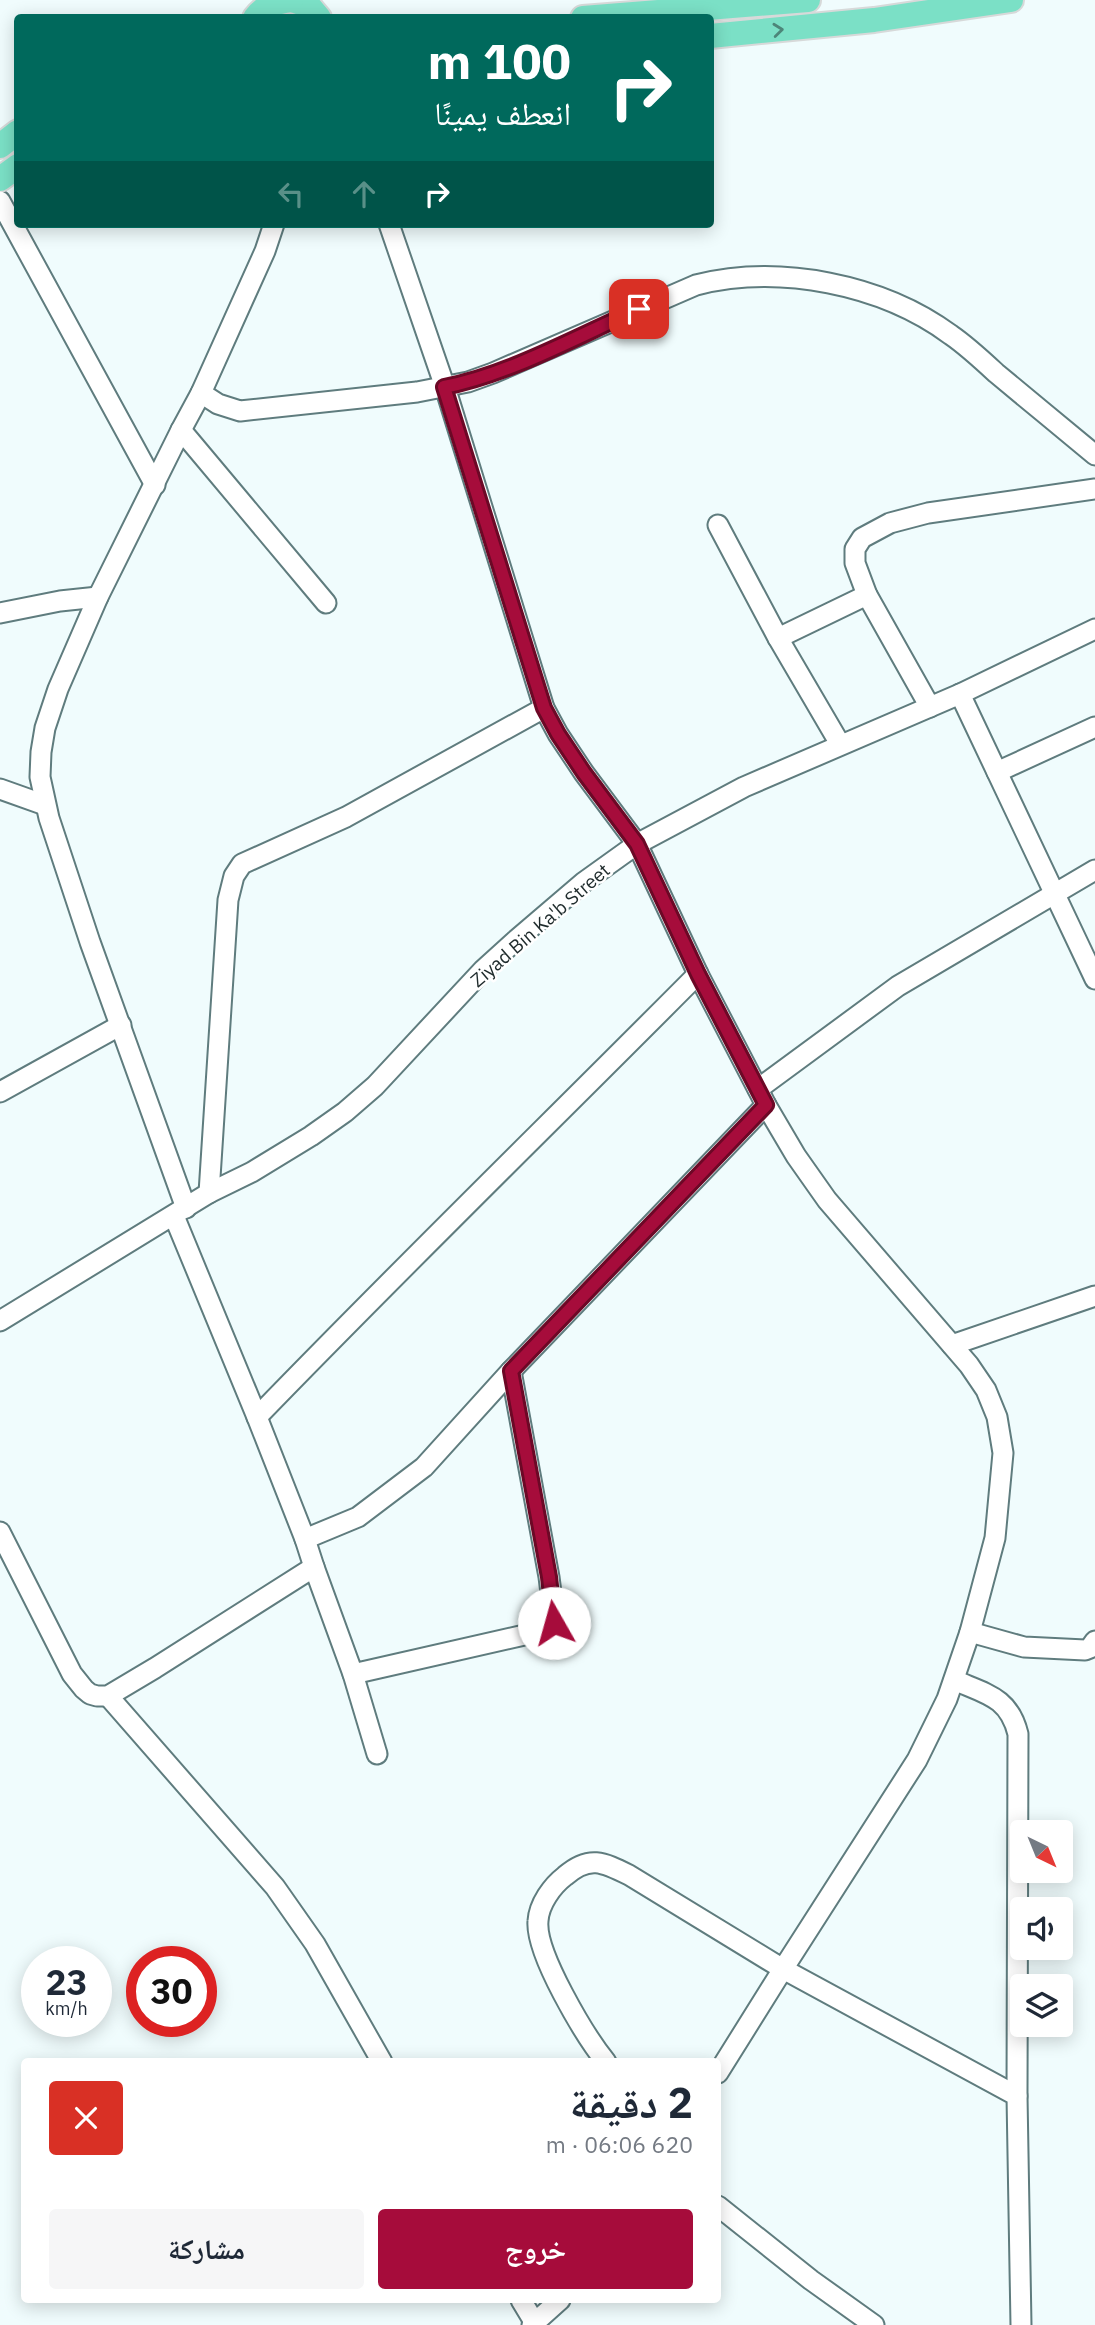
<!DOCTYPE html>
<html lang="ar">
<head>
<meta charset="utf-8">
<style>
	:root { --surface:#fff; --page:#f6f6f7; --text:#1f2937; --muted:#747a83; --accent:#a60c3b }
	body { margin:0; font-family:"IBM Plex Sans","Noto Naskh Arabic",sans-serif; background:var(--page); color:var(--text); direction:rtl; height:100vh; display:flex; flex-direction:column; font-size:26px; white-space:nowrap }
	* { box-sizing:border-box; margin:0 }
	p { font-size:23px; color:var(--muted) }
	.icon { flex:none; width:38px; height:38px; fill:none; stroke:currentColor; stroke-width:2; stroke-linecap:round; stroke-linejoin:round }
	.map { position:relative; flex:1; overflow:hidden; direction:ltr }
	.drawer { position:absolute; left:21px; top:2058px; width:700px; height:245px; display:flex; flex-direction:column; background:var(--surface); border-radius:7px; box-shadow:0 4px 18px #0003; direction:rtl }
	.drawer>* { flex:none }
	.hud { position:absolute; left:14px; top:14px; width:700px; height:214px; border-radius:7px; box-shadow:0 4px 18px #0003; direction:rtl; background:#00695c; color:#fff; overflow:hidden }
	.needle { width:46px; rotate:137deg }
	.controls { position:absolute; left:1010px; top:1820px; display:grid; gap:14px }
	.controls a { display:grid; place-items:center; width:63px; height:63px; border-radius:7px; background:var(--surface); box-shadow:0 4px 18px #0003; font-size:35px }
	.speed { position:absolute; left:21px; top:1946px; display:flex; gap:14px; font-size:35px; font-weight:700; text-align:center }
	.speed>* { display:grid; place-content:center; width:91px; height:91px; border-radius:50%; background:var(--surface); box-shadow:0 4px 18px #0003; line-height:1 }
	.speed small { font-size:18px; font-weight:400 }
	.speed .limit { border:10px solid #d22; background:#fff; color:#111 }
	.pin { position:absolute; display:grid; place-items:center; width:60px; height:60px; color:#fff; margin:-30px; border-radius:14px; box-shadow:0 4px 10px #0006 }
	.me { position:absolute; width:77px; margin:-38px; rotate:353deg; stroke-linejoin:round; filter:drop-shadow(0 0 5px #0008) }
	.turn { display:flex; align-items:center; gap:24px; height:147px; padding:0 28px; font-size:32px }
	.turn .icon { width:91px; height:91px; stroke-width:2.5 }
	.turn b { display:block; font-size:49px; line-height:60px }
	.lanes { display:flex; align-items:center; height:66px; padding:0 28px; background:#0003; justify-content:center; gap:35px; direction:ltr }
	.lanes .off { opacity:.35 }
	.round { display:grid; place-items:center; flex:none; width:74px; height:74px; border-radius:7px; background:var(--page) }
	.summary { display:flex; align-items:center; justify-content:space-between; height:119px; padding:0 28px }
	h1 { font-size:42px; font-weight:800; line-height:52px }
	.action { display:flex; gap:14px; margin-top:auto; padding:14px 28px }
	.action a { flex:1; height:80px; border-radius:7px; background:var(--accent); color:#fff; font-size:28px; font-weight:800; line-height:80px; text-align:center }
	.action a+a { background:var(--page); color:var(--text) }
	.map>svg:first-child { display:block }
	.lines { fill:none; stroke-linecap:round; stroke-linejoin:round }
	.minor-casing { stroke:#5f7c7e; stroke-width:23 }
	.major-casing { stroke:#d7d9d9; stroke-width:28 }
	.minor { stroke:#fff; stroke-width:19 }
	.major { stroke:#7be0c6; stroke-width:24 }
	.oneway { stroke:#4d8679 }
	.route-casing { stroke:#6c0826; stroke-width:18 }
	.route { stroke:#a60c3b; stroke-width:12 }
	.labels { text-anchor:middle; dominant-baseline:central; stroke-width:5; stroke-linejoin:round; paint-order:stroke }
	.street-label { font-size:19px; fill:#1f2b2c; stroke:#fff }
</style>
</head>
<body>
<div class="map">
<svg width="1095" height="2325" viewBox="0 0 1095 2325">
	<rect width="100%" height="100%" fill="#f0fcfd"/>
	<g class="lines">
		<defs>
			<g id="minor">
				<path d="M 0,201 L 155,485"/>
				<path d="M 389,224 L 445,387 L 544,708 L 558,734 L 584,773 L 637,844 L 698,974 L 766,1105 L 796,1156 L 827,1200 L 969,1365 L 986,1390 L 997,1417 L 1003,1453 L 995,1538 L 970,1632 L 947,1699 L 917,1760 L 783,1969 L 1017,2096 L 1021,2325"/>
				<path d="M 201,393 L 218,404 L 240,411 L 417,392 L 468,382 L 493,373 L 696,285 C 779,264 882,284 951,335 C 967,346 982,360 996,373 C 1029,400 1062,428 1095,455"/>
				<path d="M 181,430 L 326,603"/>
				<path d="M 718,525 L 778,638 L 840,744"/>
				<path d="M 0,613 L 60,601 L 98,597"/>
				<path d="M 778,638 L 867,595"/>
				<path d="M 960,694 L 1095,979"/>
				<path d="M 930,707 L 867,595 L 855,563 L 855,549 L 862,538 L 890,523 L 928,513 L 1095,489"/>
				<path d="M 997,772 L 1095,727"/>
				<path d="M 0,789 L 45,805"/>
				<path d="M 758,1089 L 898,986 L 1095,870"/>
				<path d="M 0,1092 L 121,1025"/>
				<path d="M 209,1193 L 228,900 L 234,876 L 242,864 L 346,817 L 544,708"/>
				<path d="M 186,1208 L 90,942 L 49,818 L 40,777 L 41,752 L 45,728 L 58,689 L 98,597 L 181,430 L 201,393 L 265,251 L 274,224"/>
				<path d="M 0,1321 L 209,1193 L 252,1172 L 311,1136 L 345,1112 L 375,1086 L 483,970 L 515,941 L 584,882 L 637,844 L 744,787 L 960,694 L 1095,629"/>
				<path d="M 952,1345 L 1095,1296"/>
				<path d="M 257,1417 C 402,1267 551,1122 698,974"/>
				<path d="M 0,1532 L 72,1674 L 84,1689 L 90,1694 L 97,1696 L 108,1696 L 155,1668 L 314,1567 L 305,1539 L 257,1417 L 174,1216"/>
				<path d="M 305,1539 L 358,1517 L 424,1467 L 511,1371 L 766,1105"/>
				<path d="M 314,1567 L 353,1674 L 551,1629 L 554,1617 L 549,1577 L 511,1371"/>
				<path d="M 970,1632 L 1024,1647 L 1085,1650 L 1090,1648 L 1095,1641"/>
				<path d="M 353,1674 L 377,1754"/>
				<path d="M 954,1680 C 986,1694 1009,1697 1018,1734 L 1017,2096"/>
				<path d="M 108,1696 L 275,1887 L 315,1944 L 382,2062"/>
				<path d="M 606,2062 C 585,2036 535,1953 538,1921 C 539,1904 552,1886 565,1876 C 589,1855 603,1862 629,1875 L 783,1969 L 718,2073"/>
				<path d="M 718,2206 L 811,2280 L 874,2325"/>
				<path d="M 521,2300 L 536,2325"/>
				<path d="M 532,2325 L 560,2300"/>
			</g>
			<g id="major">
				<path d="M 292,0 L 309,6 L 319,18"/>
				<path d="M 255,18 C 265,5 276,2 291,0"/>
				<path d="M 583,18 L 808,0"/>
				<path d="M 710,36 L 874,20 L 1011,0"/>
				<path d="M 0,146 L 18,132"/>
				<path d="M 0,179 L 18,166"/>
			</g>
		</defs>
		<use href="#minor" class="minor-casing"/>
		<use href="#major" class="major-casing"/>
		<use href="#minor" class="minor"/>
		<use href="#major" class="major"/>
	</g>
	<defs><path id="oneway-chevron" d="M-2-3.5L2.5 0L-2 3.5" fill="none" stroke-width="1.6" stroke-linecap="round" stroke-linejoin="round" transform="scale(1.75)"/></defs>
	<use class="oneway" href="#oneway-chevron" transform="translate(778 30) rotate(-6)"/>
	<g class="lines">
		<defs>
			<path id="route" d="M 554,1623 L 549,1577 L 511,1371 L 766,1105 L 698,974 L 637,844 L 584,773 L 558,734 L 544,708 L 444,387 C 508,375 580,335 639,309"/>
		</defs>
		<use href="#route" class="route-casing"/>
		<use href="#route" class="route"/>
	</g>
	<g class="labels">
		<g class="street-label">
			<text transform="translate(540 925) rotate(-41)">Ziyad Bin Ka'b Street</text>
		</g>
	</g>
</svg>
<div class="controls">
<a><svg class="needle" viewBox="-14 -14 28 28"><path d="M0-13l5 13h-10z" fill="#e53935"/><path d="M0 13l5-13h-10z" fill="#747a83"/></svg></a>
<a><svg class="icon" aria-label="sound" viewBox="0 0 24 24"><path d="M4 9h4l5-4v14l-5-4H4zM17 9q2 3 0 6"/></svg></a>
<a><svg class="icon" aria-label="layers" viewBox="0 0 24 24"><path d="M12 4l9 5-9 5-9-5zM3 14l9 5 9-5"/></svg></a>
</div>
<div class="speed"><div>23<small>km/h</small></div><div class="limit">30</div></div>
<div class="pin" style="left:639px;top:309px;background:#d93025"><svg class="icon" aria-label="arrive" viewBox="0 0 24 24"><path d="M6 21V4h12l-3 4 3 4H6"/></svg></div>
<svg class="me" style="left:554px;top:1623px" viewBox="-20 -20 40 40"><circle r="19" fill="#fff"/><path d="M0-13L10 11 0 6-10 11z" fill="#a60c3b"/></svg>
<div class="hud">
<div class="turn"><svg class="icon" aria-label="right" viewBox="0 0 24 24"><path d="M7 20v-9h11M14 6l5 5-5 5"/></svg><div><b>100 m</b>انعطف يمينًا</div></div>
<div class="lanes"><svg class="icon off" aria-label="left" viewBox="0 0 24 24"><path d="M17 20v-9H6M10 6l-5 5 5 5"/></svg><svg class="icon off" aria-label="ahead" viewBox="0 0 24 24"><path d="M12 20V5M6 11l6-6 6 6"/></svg><svg class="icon" aria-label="right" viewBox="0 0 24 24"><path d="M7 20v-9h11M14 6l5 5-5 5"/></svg></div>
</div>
<section class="drawer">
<div class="summary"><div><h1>2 دقيقة</h1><p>620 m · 06:06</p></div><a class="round" style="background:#d93025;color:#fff"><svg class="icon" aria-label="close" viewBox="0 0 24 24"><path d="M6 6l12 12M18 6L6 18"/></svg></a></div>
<div class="action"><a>خروج</a><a>مشاركة</a></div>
</section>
</div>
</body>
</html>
